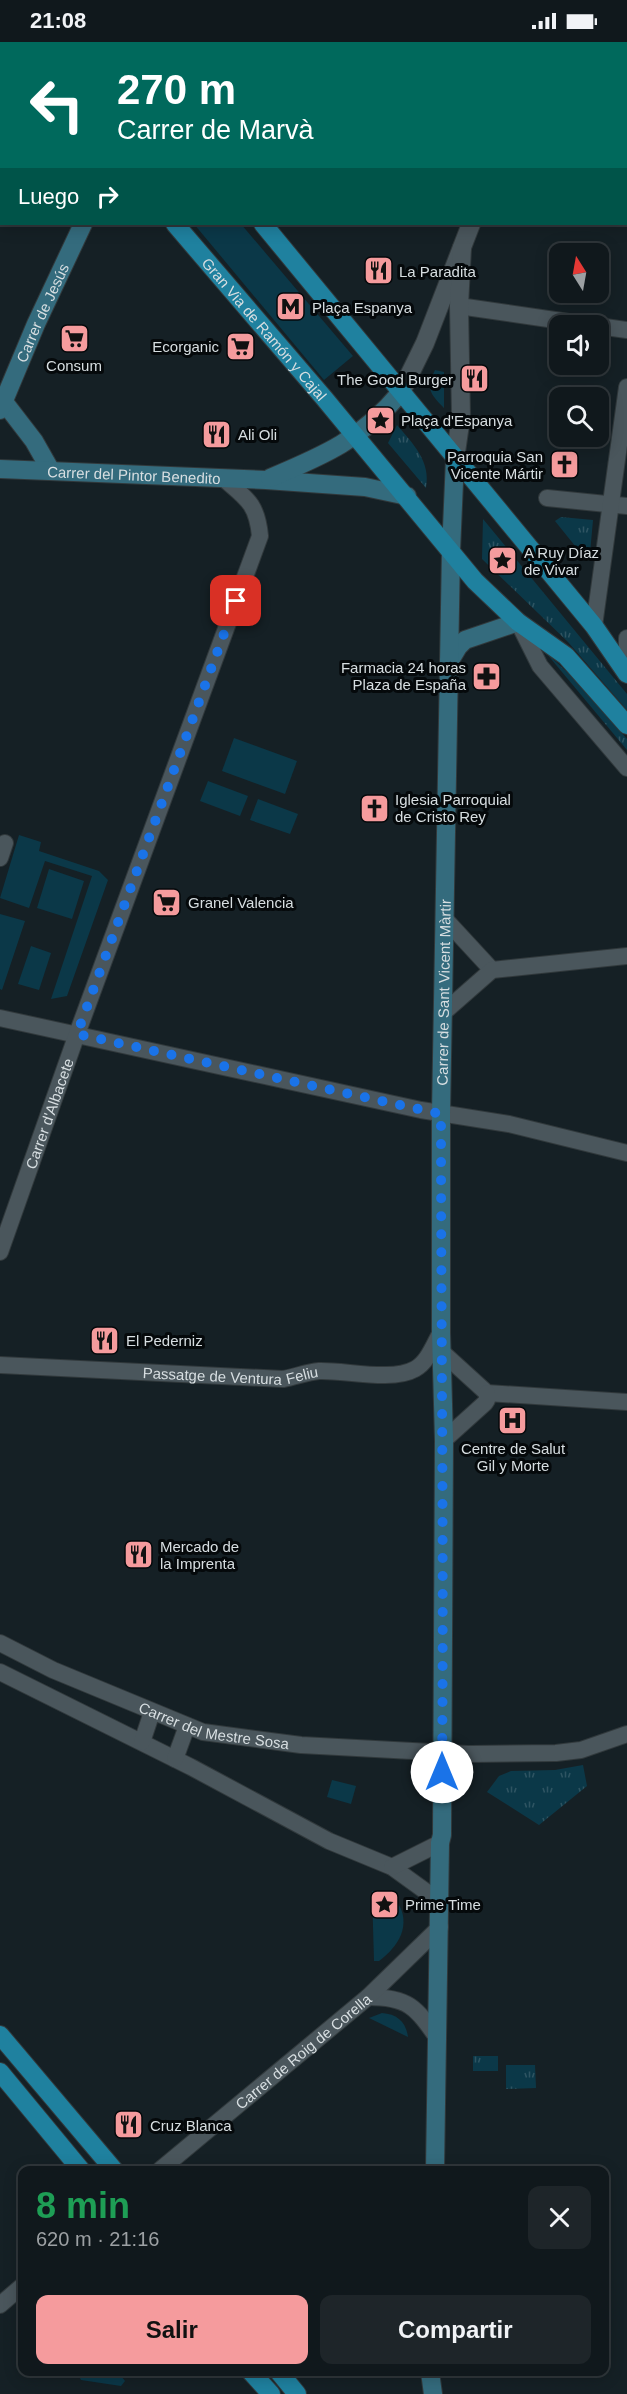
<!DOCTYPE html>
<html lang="es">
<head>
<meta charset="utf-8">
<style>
	:root { --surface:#10181c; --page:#1e2529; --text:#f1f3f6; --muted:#9ca0a3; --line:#30373b; --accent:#f59b9d }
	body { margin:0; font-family:Helvetica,sans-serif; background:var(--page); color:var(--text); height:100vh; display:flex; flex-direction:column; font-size:22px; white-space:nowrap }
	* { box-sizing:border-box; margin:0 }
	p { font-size:20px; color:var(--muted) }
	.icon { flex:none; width:33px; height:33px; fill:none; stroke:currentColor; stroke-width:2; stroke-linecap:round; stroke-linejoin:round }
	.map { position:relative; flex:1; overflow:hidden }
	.sheet { position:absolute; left:18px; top:2124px; width:591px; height:210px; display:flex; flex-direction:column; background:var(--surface); border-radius:12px; box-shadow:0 3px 15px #0003,0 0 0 2px var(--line) }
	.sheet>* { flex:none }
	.banner { position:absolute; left:0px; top:0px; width:627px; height:183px; box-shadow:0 3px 15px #0003,0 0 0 2px var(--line); background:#00695c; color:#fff; overflow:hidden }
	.needle { width:39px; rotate:349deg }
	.fabs { position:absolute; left:549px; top:201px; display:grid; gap:12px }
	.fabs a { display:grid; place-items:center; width:60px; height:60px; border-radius:12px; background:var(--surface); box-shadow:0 3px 15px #0003,0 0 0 2px var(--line); font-size:30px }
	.pin { position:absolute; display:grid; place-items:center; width:51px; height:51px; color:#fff; margin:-26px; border-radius:12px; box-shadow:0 3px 9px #0006 }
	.me { position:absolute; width:66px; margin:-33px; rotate:0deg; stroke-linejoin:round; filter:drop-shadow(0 0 4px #0008) }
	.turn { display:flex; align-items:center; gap:21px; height:126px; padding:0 18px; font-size:27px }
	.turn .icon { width:78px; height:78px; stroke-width:2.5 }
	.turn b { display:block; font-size:42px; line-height:51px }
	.then { display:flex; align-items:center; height:57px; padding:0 18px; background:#0003; gap:12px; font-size:22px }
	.round { display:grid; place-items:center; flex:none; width:63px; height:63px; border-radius:12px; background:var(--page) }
	.head { display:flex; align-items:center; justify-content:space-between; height:102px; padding:0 18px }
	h1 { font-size:36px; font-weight:600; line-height:45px; color:#1e9e55 }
	.cta { display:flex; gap:12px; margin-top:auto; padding:12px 18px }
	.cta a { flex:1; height:69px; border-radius:12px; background:var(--accent); color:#111; font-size:24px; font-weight:600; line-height:69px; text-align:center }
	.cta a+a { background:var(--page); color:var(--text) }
	.status { display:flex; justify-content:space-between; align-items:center; height:42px; padding:0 30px; background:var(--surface); direction:ltr }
	.status svg { height:16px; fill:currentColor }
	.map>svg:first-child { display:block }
	.grass { fill:url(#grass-tufts); fill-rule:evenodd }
	.green { fill:#0b3848 }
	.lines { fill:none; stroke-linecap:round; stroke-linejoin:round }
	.minor-casing { stroke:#31393c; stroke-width:18 }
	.tertiary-casing { stroke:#31393c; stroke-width:20 }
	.secondary-casing { stroke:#31393c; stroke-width:20 }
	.primary-casing { stroke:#31393c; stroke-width:20 }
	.minor { stroke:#4a565c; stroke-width:16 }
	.tertiary { stroke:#4a565c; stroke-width:18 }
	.secondary { stroke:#346b7d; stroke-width:18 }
	.primary { stroke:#1f819f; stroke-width:18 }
	.route { stroke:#1a73e8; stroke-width:10; stroke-dasharray:0 18 }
	.labels { text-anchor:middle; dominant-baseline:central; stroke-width:6; stroke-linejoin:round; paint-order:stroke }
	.poi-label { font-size:15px; fill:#d7dee1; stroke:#05090b; text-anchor:start }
	.street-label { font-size:15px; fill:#d7dee1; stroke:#05090b }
</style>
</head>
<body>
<div class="status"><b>21:08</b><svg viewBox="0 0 49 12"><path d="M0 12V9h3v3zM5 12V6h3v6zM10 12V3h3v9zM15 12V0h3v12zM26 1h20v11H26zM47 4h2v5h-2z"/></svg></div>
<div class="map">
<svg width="627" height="2352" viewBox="0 0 627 2352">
	<defs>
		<pattern id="grass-tufts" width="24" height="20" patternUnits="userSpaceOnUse" patternTransform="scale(1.5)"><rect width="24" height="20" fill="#0b3848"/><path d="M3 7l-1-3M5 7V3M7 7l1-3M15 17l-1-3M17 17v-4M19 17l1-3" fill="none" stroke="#2e5462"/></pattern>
	</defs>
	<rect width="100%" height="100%" fill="#152025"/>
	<g class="grass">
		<path d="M 435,328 L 444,330 L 444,366 C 430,351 426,348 435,328 Z"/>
		<path d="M 397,383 C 413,402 431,419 426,446 L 388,401 Z"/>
		<path d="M 561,475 L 593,478 L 590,511 L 584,515 L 555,479 Z"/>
		<path d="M 483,477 L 627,652 L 627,668 L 568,600 L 482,517 ZM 503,506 L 516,522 L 503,533 L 489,517 Z"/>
		<path d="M 547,612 L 573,635 L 627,697 L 627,708 Z"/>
		<path d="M 583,1723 L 587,1744 L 539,1783 L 487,1750 L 499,1734 L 511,1729 L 555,1728 Z"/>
		<rect x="473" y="2014" width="25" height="15"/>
		<path d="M 506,2023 L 535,2023 L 536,2046 L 506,2047 Z"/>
	</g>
	<g class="green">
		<path d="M 194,182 L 241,182 L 353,314 L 324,338 Z"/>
		<path d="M 234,696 L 297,719 L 285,752 L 222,729 Z"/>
		<path d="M 208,739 L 248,754 L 240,774 L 200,759 Z"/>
		<path d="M 258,757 L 298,772 L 290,792 L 250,778 Z"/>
		<path d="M 19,793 L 41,800 L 39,809 L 99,829 L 108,838 L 67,954 L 51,957 L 92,834 L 45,819 L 29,866 L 0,856 Z"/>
		<path d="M 49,827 L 84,839 L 72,877 L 37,866 Z"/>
		<path d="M 0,872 L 25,879 L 2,948 L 0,947 Z"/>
		<path d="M 31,904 L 51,911 L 39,948 L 18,942 Z"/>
		<path d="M 332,1738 L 356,1744 L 351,1762 L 327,1755 Z"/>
		<path d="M 372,1849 C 398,1848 411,1875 399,1897 C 394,1906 387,1913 379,1919 L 374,1919 Z"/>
		<path d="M 382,1971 C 397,1972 406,1980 408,1995 L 369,1976 Z"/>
		<path d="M 81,2330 L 118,2330 L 125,2339 L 121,2344 L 81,2338 L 79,2334 Z"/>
	</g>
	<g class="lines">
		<defs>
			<g id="minor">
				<path d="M 626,85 L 627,86"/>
				<path d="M 459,264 L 596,284"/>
				<path d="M 598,284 L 627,288"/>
				<path d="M 547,456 L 627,464"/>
				<path d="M 518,580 L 540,624 L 627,726"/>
				<path d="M 594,584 L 627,345"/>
				<path d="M 627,596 L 627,612"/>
				<path d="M 0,816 L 5,801"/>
				<path d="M 444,876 L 492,928"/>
				<path d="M 443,971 L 492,928 L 627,914"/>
				<path d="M 0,976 L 421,1068 L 509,1082 L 627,1111"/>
				<path id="s1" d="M 0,1210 L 77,992 L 260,494 C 257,461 246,456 223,436"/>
				<path d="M 443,1311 L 487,1351 L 627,1360"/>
				<path id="s2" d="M 0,1323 L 283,1337 C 295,1335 307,1330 319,1329 C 345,1328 392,1340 415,1327 C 428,1320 434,1302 441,1290"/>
				<path d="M 444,1398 L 485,1361 L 487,1358 L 487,1351"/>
				<path id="s3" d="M 0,1601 L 53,1628 L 203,1690 L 301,1703 L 468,1712 L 556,1711 L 581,1708 L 627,1692"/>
				<path d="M 0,1630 L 191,1725 L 329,1799 L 392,1825 L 439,1859"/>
				<path d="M 142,1700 L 152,1670"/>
				<path d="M 175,1717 L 187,1684"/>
				<path d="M 392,1825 L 440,1801"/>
				<path d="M 368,1955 C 408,1955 416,1965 438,1997"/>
				<path id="s4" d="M 160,2128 L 368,1955 L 440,1885"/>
				<path d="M 0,2263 L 22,2244"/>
			</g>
			<g id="tertiary">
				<path d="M 161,2 L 161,0"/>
				<path d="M 537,2 L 537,0"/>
				<path d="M 401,350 L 425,301 L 471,182"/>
				<path d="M 455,417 L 461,375 L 459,264 L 462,206"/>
			</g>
			<g id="secondary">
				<path d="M 4,360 L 34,399 L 51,429"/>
				<path id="s5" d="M 0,368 L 36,282 L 83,182"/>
				<path id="s6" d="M 0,427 L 266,438 L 365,445 L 407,454"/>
				<path d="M 270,436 C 325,413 362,397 401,350"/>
				<path d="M 449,620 L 458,605 L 465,598 L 518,580"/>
				<path id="s7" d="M 435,2128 L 440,1801 L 442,1793 L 444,1398 L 441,1290 L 441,1072 L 451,509 L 455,417"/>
				<path d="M 430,2330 L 433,2352"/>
			</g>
			<g id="primary">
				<path d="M 22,0 L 24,2"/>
				<path d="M 120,0 L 121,2"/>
				<path id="s8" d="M 175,182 L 324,356 L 475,539 L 518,580 L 566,614 L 627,683"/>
				<path d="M 263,182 L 594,584 L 627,632"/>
				<path d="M 0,1993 L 114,2128"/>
				<path d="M 0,2030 L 81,2128"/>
				<path d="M 251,2330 L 271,2352"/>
				<path d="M 279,2330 L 297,2352"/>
			</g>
		</defs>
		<use href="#minor" class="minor-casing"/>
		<use href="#tertiary" class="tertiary-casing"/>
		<use href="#secondary" class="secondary-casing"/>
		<use href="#primary" class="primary-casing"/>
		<use href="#minor" class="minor"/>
		<use href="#tertiary" class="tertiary"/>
		<use href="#secondary" class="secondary"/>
		<use href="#primary" class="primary"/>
	</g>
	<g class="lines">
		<path class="route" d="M 236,559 L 77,992 L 441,1072 C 441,1292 444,1511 442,1730"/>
	</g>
	<defs>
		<symbol id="restaurant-square" viewBox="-11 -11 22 22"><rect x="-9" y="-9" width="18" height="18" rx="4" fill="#f59b9d" stroke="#05090b"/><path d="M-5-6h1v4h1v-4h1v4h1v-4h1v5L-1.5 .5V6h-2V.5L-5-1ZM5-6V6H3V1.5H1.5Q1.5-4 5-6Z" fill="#111"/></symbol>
		<symbol id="metro-square" viewBox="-11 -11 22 22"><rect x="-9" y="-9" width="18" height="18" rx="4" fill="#f59b9d" stroke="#05090b"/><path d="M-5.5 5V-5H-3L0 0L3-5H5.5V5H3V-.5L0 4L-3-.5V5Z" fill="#111"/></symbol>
		<symbol id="supermarket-square" viewBox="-11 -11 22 22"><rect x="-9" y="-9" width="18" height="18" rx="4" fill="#f59b9d" stroke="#05090b"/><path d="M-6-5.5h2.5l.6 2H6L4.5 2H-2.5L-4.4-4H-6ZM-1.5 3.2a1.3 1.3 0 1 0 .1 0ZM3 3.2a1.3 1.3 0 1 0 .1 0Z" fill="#111"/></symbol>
		<symbol id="sight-square" viewBox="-11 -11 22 22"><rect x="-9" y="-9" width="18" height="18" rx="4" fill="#f59b9d" stroke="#05090b"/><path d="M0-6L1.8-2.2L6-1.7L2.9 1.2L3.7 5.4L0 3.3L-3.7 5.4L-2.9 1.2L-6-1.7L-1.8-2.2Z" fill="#111"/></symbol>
		<symbol id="church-square" viewBox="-11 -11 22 22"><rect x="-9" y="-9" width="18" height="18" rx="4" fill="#f59b9d" stroke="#05090b"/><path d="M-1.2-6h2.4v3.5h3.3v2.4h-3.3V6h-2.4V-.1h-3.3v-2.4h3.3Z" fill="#111"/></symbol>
		<symbol id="pharmacy-square" viewBox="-11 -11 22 22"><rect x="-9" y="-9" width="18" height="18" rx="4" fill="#f59b9d" stroke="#05090b"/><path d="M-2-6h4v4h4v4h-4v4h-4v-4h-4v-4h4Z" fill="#111"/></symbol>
		<symbol id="hospital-square" viewBox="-11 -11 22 22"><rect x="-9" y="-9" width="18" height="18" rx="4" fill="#f59b9d" stroke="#05090b"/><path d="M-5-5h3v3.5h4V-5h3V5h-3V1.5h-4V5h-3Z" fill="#111"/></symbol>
	</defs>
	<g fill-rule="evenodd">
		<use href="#restaurant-square" x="362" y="212" width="33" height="33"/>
		<use href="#metro-square" x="274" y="248" width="33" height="33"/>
		<use href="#supermarket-square" x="58" y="280" width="33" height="33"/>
		<use href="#supermarket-square" x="224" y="288" width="33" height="33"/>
		<use href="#restaurant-square" x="458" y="320" width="33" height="33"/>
		<use href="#sight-square" x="364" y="362" width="33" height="33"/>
		<use href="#restaurant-square" x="200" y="376" width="33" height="33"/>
		<use href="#church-square" x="548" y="406" width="33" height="33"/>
		<use href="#sight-square" x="486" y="502" width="33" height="33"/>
		<use href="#pharmacy-square" x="470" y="618" width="33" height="33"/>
		<use href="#church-square" x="358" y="750" width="33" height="33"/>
		<use href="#supermarket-square" x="150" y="844" width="33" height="33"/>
		<use href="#restaurant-square" x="88" y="1282" width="33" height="33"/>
		<use href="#hospital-square" x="496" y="1362" width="33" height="33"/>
		<use href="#restaurant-square" x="122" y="1496" width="33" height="33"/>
		<use href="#sight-square" x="368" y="1846" width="33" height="33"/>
		<use href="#restaurant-square" x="112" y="2066" width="33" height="33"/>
	</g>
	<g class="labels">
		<g class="poi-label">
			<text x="399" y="229">La Paradita</text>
			<text x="312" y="265">Plaça Espanya</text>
			<text x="219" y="304" text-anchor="end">Ecorganic</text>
			<text x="74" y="323" text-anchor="middle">Consum</text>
			<text x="453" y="337" text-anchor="end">The Good Burger</text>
			<text x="401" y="378">Plaça d'Espanya</text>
			<text x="238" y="392">Ali Oli</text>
			<text x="543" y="414" text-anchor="end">Parroquia San<tspan x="543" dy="17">Vicente Mártir</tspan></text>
			<text x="524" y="510">A Ruy Díaz<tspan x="524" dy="17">de Vivar</tspan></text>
			<text x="466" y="625" text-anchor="end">Farmacia 24 horas<tspan x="466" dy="17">Plaza de España</tspan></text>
			<text x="395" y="757">Iglesia Parroquial<tspan x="395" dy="17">de Cristo Rey</tspan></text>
			<text x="188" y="860">Granel Valencia</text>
			<text x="126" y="1298">El Pederniz</text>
			<text x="513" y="1406" text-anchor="middle">Centre de Salut<tspan x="513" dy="17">Gil y Morte</tspan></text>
			<text x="160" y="1504">Mercado de<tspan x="160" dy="17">la Imprenta</tspan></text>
			<text x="405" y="1862">Prime Time</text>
			<text x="150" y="2083">Cruz Blanca</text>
		</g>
		<g class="street-label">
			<text stroke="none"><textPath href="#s5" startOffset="106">Carrer de Jesús</textPath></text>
			<text stroke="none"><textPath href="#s8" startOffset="138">Gran Via de Ramón y Cajal</textPath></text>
			<text stroke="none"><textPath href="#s6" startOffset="134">Carrer del Pintor Benedito</textPath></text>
			<text stroke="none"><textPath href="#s7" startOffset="1178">Carrer de Sant Vicent Màrtir</textPath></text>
			<text stroke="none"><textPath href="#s1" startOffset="147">Carrer d'Albacete</textPath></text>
			<text stroke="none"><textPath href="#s2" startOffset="231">Passatge de Ventura Feliu</textPath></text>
			<text stroke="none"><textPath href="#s3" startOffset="231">Carrer del Mestre Sosa</textPath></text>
			<text stroke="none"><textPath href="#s4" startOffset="186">Carrer de Roig de Corella</textPath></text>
		</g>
	</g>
</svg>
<div class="fabs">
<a><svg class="needle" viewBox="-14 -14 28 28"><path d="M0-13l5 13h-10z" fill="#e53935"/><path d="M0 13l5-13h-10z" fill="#9ca0a3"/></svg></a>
<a><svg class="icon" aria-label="sound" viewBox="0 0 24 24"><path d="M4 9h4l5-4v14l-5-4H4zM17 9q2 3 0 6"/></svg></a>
<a><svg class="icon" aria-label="search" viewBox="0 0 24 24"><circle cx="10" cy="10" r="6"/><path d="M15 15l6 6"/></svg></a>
</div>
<div class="pin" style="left:236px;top:559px;background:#d93025"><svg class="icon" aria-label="arrive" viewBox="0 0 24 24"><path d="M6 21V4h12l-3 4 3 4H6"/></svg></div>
<svg class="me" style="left:442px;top:1730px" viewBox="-20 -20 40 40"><circle r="19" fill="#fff"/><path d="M0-13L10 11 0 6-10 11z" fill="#1a73e8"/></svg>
<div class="banner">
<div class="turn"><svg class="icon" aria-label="left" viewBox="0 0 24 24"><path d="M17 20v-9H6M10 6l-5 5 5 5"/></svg><div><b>270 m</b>Carrer de Marvà</div></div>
<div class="then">Luego<svg class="icon" aria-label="right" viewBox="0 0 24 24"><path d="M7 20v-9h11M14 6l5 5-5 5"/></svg></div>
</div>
<section class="sheet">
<div class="head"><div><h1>8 min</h1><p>620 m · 21:16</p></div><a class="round"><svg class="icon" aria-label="close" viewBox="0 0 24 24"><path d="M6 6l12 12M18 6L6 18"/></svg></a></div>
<div class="cta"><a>Salir</a><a>Compartir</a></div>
</section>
</div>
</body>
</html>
